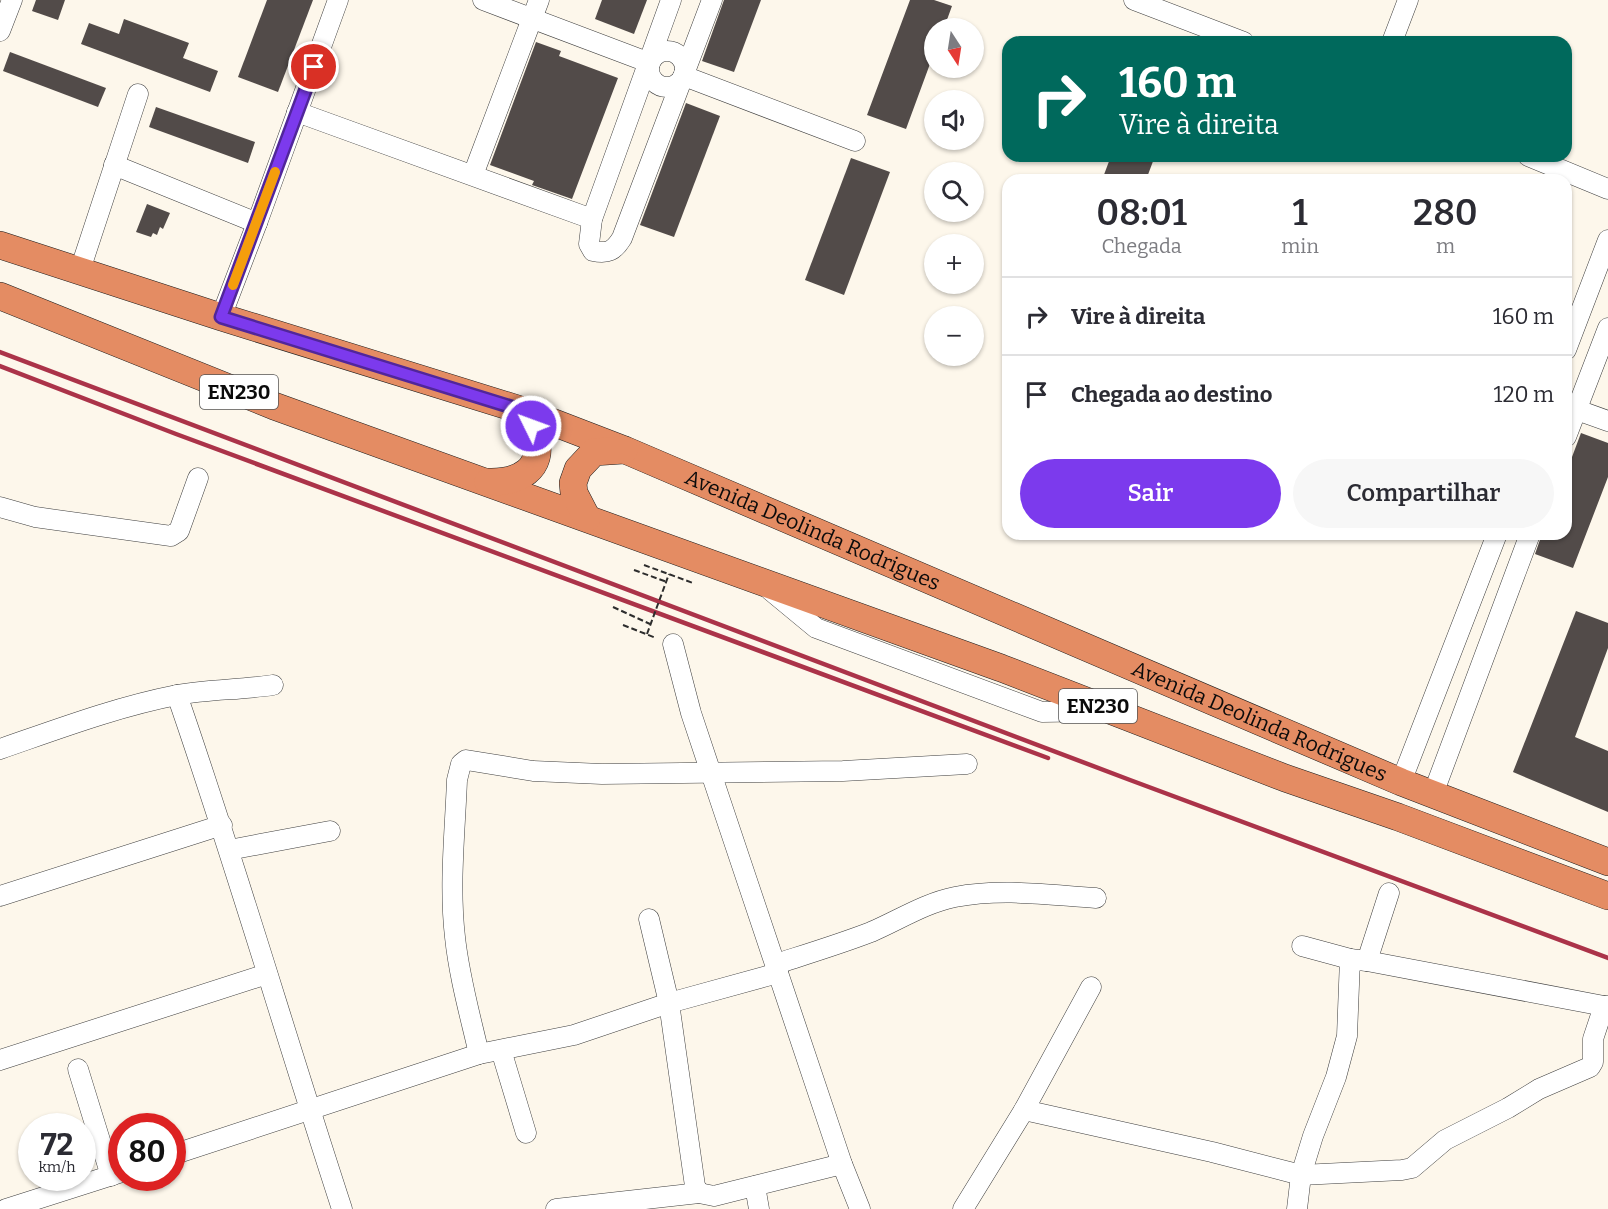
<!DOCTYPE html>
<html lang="pt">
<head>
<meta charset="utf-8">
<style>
	:root { --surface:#fff; --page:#f7f7f7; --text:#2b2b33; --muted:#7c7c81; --line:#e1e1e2; --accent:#7c3aed }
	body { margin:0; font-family:Bitter,serif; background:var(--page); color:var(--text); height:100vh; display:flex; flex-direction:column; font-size:22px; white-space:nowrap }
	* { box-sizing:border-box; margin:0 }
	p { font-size:20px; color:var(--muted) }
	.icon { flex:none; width:33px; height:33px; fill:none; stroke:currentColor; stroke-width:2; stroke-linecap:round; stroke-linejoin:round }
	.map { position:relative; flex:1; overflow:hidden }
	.details { position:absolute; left:1002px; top:174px; width:570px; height:366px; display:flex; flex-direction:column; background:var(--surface); border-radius:18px; box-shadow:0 2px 4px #0004 }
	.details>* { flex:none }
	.hud { position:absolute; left:1002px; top:36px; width:570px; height:126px; border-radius:18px; box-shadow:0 2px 4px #0004; background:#00695c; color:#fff; overflow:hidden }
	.needle { width:39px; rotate:168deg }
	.buttons { position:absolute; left:924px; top:18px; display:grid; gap:12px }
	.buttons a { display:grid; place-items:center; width:60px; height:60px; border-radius:50%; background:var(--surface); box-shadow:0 2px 4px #0004; font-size:30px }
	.speed { position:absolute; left:18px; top:1113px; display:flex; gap:12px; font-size:30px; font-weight:700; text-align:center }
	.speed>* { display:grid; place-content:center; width:78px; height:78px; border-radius:50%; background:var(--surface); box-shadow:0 2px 4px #0004; line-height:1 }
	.speed small { font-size:15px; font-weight:400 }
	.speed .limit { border:9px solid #d22; background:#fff; color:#111 }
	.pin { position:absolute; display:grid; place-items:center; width:51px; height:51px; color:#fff; margin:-26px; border:3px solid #fff; border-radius:50%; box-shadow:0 2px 6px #0007 }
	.me { position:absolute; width:66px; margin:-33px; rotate:312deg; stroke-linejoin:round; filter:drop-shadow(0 0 4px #0008) }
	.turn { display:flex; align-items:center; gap:21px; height:126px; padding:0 18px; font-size:27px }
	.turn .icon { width:78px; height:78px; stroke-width:2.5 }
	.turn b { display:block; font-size:42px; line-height:51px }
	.eta { display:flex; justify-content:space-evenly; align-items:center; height:102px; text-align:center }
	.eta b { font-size:36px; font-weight:600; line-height:42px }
	.action { display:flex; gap:12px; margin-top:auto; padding:12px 18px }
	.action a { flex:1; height:69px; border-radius:36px; background:var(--accent); color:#fff; font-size:24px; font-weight:600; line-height:69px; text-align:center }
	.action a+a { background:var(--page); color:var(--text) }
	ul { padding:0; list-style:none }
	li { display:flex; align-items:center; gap:18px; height:78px; padding:0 18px; border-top:2px solid var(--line) }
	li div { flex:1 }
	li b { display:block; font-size:22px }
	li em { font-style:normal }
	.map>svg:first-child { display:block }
	.building { fill:#524b49 }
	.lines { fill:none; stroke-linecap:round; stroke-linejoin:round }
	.minor-casing { stroke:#3e3e3e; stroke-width:21 }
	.highway-casing { stroke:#1c1c1c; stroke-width:28 }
	.path { stroke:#2d2d2d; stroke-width:2; stroke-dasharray:6 3; stroke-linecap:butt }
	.minor { stroke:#fff; stroke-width:20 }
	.highway { stroke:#e48c63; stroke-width:27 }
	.rail { stroke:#ab3349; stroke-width:4.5 }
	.path-bridge { stroke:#2d2d2d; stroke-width:2; stroke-dasharray:6 3; stroke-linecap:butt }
	.route-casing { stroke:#51269a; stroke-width:15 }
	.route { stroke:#7c3aed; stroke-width:10 }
	.slow { stroke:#f59e0b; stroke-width:10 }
	.labels { text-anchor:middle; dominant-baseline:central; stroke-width:6; stroke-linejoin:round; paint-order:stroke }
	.shield { fill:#fff; stroke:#545454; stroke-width:1.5 }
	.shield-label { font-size:20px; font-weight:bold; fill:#0b0b0b }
	.street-label { font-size:21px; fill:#0b0b0b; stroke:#fff }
</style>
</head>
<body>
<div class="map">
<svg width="1608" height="1209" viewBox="0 0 1608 1209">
	<rect width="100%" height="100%" fill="#fdf7eb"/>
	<g class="building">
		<path d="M 36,0 L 65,0 L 58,20 L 32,11 Z"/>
		<path d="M 267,0 L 313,0 L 278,92 L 238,77 Z"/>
		<path d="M 602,0 L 647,0 L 634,34 L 595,19 Z"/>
		<path d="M 724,0 L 761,0 L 734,72 L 702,61 Z"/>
		<path d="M 910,0 L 934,0 L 952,6 L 944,28 L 934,28 L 934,53 L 906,129 L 867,115 Z"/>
		<path d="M 124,19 L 189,43 L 183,58 L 218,71 L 210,92 L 81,44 L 89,23 L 119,34 Z"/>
		<path d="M 536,42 L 561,51 L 559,56 L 618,78 L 572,199 L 532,185 L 534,181 L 490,165 Z"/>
		<path d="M 10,52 L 106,88 L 98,107 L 3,71 Z"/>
		<path d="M 686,103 L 720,116 L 674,237 L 640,225 Z"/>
		<path d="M 156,107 L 255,142 L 248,163 L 149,127 Z"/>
		<path d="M 1111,156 L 1155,156 L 1146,180 L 1102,180 Z"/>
		<path d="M 851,158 L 890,172 L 844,295 L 805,280 Z"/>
		<path d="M 147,204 L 170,213 L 163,229 L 160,227 L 157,235 L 153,233 L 151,237 L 136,232 Z"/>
		<path d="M 1581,433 L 1608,443 L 1608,477 L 1573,568 L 1535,554 L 1542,534 L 1566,534 L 1566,473 Z"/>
		<path d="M 1576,611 L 1608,623 L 1608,648 L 1575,737 L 1608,751 L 1608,812 L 1513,772 Z"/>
	</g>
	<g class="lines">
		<defs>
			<g id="minor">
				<path d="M 483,0 L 650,63"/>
				<path d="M 671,0 L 592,219 L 589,244 L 593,251 C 608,254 614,251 622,238 L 712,0"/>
				<path d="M 1134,0 L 1244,42"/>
				<path d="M 0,31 L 12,0"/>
				<path d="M 1392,42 L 1408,0"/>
				<circle cx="667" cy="69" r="18"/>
				<path d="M 684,76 L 855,141"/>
				<path d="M 297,112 L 592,219"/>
				<path d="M 1528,156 L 1608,189"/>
				<path d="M 114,165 L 257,223 L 338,0"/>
				<path d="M 473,175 L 539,0"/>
				<path d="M 80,270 L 138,94"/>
				<path d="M 221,317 L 257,223"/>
				<path d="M 1566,350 L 1608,240"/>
				<path d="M 1566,406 L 1608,421"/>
				<path d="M 1566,437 L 1608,328"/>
				<path d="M 0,507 L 35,517 L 171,536 L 179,531 L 198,478"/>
				<path d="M 770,590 L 816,628 L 1042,712 L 1102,711"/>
				<path d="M 673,644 L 691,713 L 711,773 L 842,1164 L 860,1209"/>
				<path d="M 177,695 C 236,865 286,1038 342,1209"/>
				<path d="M 0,749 C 58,729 116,707 177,695 C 208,689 241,690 273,685"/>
				<path d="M 1401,782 L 1497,534"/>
				<path d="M 1433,794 L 1530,534"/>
				<path d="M 229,850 L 330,831"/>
				<path d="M 0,896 L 222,825"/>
				<path d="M 649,919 L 669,1003 L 695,1186 L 699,1193"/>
				<path d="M 1302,946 L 1350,959"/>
				<path d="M 1367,961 L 1604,1006"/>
				<path d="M 776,964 C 807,954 840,944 871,932 C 899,920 925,903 955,897 C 1002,888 1049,895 1096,898"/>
				<path d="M 501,1050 L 526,1133"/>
				<path d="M 479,1054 C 470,1015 459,976 455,937 C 449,885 455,832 457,780 L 461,764 L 466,760 L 533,771 L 602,774 L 843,771 L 967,764"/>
				<path d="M 0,1060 L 267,974"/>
				<path d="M 78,1069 L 111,1176"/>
				<path d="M 1024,1110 L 1212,1152 L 1301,1175 L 1402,1170 L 1412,1168 L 1445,1140 L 1508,1108 L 1539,1089 L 1590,1067 L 1593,1062 L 1593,1039 L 1604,1006 L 1608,1006"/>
				<path d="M 172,1155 L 479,1054 L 574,1035 L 669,1003 L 778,973"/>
				<path d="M 755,1186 L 759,1209"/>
				<path d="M 6,1209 L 122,1172"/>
				<path d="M 556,1209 L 699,1193 L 714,1196 L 842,1164"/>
				<path d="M 963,1209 L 1024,1110 L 1091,987"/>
				<path d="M 1297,1209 L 1301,1175 L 1313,1136 L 1336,1077 L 1347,1036 L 1350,959 L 1367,961 L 1389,893"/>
			</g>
			<g id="highway">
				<path id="s1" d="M 0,245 L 221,317 L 521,410 L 625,450 L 1401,782 L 1608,862"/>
				<path d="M 0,296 L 274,406 L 1001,668 L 1285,778 L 1398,817 L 1608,896"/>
				<path d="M 488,482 C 517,483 546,470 535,435 C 532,426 526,418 521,410"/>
				<path d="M 587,518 L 574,493 L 573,483 L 578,469 L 594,452 L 624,450"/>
			</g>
		</defs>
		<use href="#minor" class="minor-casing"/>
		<use href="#highway" class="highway-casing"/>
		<g class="path">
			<path d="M 644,565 L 693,583"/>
			<path d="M 634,570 L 667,582"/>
			<path d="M 613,607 L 650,624"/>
			<path d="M 623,625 L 656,638"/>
		</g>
		<use href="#minor" class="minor"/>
		<use href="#highway" class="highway"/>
		<g class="rail">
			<path d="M 0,352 L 1130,780 L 1608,958"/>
			<path d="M 0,366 L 176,434 L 1048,758"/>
		</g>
		<path class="path-bridge" d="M 647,634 L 669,574"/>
	</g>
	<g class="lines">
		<defs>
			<path id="route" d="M 314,67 L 221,317 L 521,410 L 531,426"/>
		</defs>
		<use href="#route" class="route-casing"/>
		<use href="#route" class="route"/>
		<path class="slow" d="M 233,285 L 275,172"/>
	</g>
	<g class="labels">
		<g class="shield">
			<rect x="200" y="375" width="78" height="34" rx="4.5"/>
			<rect x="1059" y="689" width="78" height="34" rx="4.5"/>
		</g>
		<g class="shield-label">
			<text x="239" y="392">EN230</text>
			<text x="1098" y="706">EN230</text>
		</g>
		<g class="street-label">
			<text stroke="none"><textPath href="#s1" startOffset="862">Avenida Deolinda Rodrigues</textPath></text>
			<text stroke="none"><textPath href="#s1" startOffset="1348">Avenida Deolinda Rodrigues</textPath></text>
		</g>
	</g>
</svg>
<div class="buttons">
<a><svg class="needle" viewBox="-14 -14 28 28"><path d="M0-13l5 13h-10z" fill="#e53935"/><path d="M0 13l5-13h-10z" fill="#7c7c81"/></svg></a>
<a><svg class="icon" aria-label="sound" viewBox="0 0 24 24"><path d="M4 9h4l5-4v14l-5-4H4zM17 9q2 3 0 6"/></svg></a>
<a><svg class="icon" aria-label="search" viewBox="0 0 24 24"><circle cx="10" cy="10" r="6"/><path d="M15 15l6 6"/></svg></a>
<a>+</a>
<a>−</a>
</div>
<div class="speed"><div>72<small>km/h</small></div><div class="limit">80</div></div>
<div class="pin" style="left:314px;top:67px;background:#d93025"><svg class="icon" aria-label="arrive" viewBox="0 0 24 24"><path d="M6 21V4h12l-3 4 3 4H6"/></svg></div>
<svg class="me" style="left:531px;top:426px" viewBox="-20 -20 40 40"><circle r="17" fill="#7c3aed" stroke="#fff" stroke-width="3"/><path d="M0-11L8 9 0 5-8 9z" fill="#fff"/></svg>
<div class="hud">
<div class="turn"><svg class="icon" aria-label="right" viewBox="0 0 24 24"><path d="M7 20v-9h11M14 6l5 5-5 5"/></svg><div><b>160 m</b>Vire à direita</div></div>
</div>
<section class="details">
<div class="eta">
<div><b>08:01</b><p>Chegada</p></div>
<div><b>1</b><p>min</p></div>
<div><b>280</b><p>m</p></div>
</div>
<ul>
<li><svg class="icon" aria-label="right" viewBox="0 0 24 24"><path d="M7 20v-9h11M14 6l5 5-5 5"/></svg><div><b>Vire à direita</b></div><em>160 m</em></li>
<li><svg class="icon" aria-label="arrive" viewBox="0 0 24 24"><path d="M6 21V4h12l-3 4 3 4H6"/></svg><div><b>Chegada ao destino</b></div><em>120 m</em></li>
</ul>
<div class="action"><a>Sair</a><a>Compartilhar</a></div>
</section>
</div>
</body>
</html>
